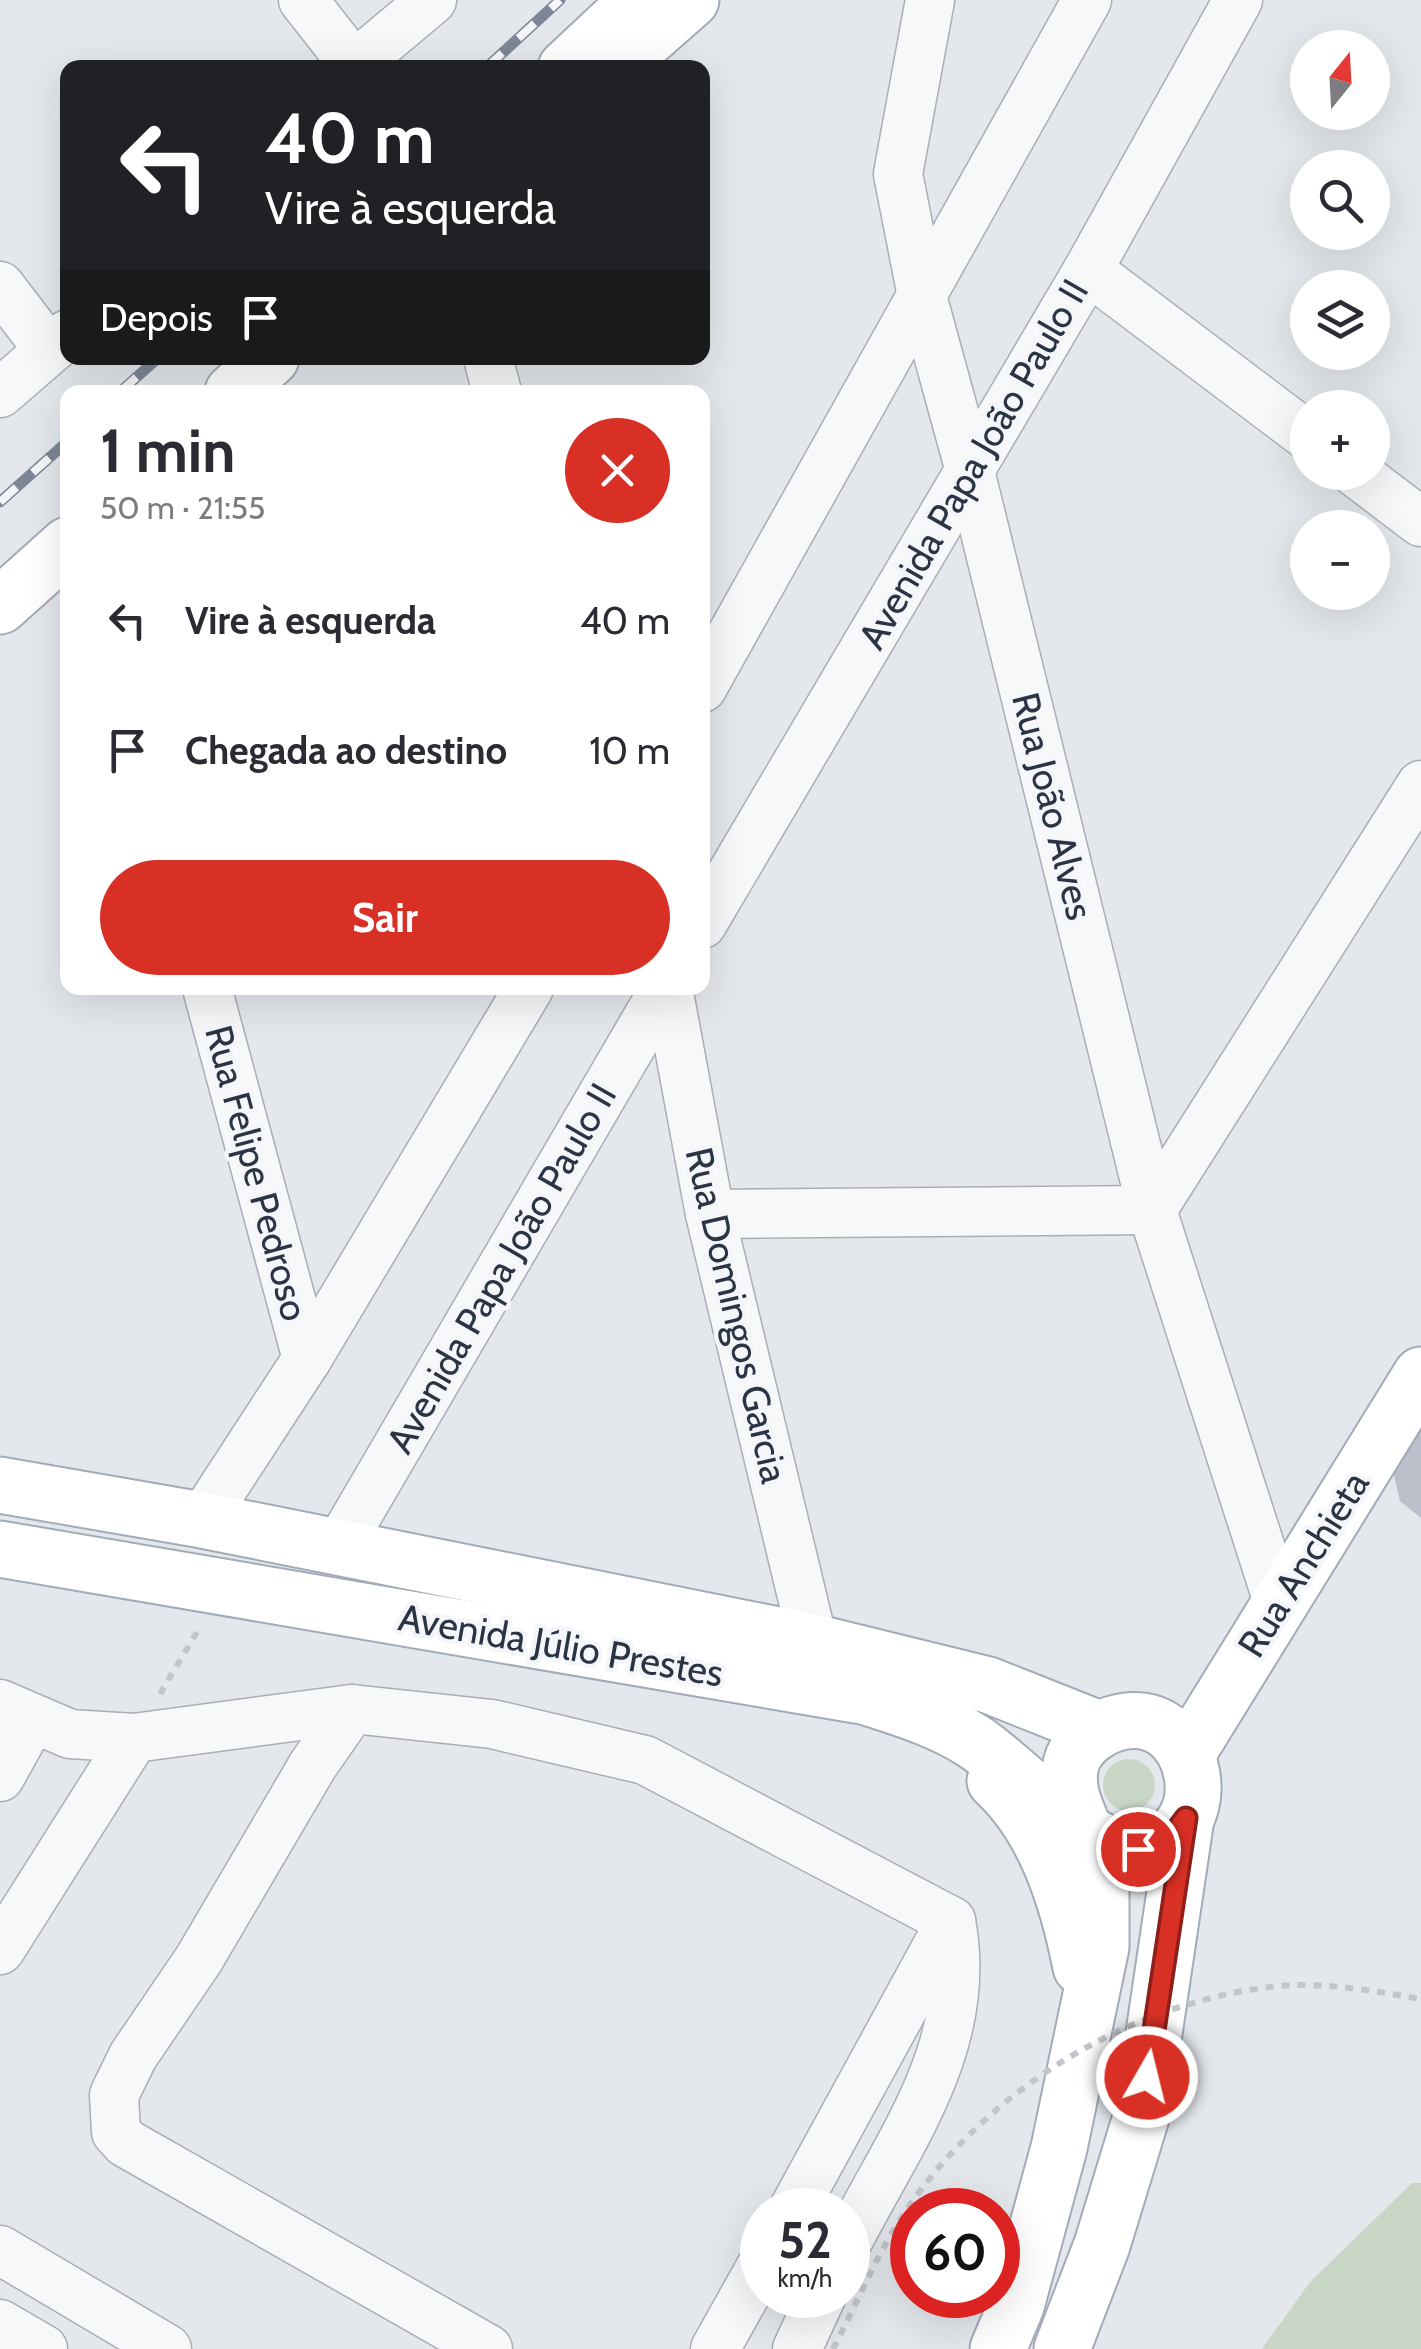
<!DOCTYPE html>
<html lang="pt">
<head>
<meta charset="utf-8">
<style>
	:root { --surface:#fff; --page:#f7f7f7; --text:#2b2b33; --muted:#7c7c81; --accent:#d93025 }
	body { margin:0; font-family:Cabin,sans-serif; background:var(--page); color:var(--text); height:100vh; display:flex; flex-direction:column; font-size:38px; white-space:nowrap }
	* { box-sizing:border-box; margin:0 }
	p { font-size:32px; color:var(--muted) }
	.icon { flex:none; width:55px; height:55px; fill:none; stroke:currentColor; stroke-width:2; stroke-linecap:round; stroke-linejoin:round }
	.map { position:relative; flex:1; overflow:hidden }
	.panel { position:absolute; left:60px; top:385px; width:650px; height:610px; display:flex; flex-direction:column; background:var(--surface); border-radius:20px; box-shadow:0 10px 40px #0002 }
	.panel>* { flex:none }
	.guide { position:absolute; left:60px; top:60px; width:650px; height:305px; border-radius:20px; box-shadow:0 10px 40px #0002; background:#202124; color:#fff; overflow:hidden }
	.needle { width:65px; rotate:18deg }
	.tools { position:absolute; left:1290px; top:30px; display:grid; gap:20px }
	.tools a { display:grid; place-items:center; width:100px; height:100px; border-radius:50%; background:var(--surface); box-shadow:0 10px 40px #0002; font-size:50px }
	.speed { position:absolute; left:740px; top:2188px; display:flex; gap:20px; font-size:50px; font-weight:700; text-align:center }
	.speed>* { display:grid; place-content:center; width:130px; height:130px; border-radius:50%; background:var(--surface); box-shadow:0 10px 40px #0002; line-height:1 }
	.speed small { font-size:25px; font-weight:400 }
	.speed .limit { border:15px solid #d22; background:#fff; color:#111 }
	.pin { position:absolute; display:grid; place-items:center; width:85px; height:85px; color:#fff; margin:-42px; border:5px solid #fff; border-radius:50%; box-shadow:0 2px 10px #0007 }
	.me { position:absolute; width:110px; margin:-55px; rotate:8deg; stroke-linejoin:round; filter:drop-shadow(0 0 8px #0008) }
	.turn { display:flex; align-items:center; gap:35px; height:210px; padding:0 40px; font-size:45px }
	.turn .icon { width:130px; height:130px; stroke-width:2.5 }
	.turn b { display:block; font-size:70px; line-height:85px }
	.then { display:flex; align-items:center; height:95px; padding:0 40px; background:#0003; gap:20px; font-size:38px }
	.round { display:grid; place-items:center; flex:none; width:105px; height:105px; border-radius:52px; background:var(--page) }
	.headline { display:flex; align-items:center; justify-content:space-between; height:170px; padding:0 40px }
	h1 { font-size:60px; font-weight:700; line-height:75px }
	.cta { display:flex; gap:20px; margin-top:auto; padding:20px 40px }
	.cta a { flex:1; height:115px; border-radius:60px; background:var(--accent); color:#fff; font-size:40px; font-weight:700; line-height:115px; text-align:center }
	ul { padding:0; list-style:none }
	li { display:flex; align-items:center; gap:30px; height:130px; padding:0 40px }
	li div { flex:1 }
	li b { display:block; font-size:38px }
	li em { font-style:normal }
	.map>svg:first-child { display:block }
	.green { fill:#c9d6c5 }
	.building { fill:#bbc0ca }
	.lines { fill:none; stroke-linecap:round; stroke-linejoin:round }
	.minor-casing { stroke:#a9aeb7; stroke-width:51 }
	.major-casing { stroke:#a3abb8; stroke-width:59 }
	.path { stroke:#c2c5cb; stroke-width:6; stroke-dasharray:8 8; stroke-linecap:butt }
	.minor { stroke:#f7f8fa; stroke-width:48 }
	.major { stroke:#fff; stroke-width:55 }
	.rail-casing { stroke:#7d8696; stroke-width:11 }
	.rail { stroke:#f4f6f9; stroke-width:8; stroke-dasharray:22; stroke-linecap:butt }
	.path-bridge { stroke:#c2c5cb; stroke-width:6; stroke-dasharray:8 8; stroke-linecap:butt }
	.route-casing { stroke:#8d1f18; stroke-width:25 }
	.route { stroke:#d93025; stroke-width:18 }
	.labels { text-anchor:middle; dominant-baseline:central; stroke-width:9; stroke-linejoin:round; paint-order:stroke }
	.street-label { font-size:38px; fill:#2b3445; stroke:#f4f6f9 }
</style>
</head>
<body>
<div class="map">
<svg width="1421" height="2349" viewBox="0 0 1421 2349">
	<rect width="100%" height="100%" fill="#e4e7ec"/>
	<g class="green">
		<circle cx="1129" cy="1785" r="26"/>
		<path d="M 1412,2183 L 1421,2183 L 1421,2349 L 1262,2349 L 1310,2282 Z"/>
	</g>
	<path class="building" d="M 1421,1428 L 1421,1518 L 1400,1501 L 1393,1471 L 1405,1441 Z"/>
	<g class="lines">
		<defs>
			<g id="minor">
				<path d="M 303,0 L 354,65"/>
				<path d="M 930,0 L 898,174 L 922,296 L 970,471 L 1152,1210 L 1278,1602"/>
				<path d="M 351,68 L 432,0"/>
				<path d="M 1088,270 L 1308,436"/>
				<path d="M 0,286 L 49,350"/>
				<path d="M 488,358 L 497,392"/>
				<path d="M 0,393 L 68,334"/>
				<path d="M 1355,472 L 1421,522"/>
				<path d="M 702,688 L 1087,0"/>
				<path d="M 702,924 L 1088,270 L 1238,0"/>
				<path d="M 207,988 L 307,1359"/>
				<path d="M 668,988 L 710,1214 L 813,1642"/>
				<path d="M 710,1214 L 1152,1210 L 1421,785"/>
				<path d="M 202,1520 L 307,1359 L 529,988"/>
				<path d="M 338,1548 L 665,988"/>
				<path d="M 0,1704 L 70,1734 L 134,1738"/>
				<path d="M 352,1709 L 313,1765 L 199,1959 L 133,2056 L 114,2095 L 116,2132 L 126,2143 L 488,2349"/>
				<path d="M 0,1777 L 31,1721"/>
				<path d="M 0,1950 L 134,1738 L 352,1709 L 492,1724 L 645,1760 L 951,1921"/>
				<path d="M 793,2210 L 951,1921"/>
				<path d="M 850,2237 C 903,2135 974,2041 951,1921"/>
				<path d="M 0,2250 L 167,2349"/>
				<path d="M 0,2324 L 43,2349"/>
				<path d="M 715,2349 L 762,2265"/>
				<path d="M 797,2349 L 822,2295"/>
			</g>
			<g id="major">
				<path d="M 566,68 L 629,9"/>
				<path d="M 614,68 L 691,0"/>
				<path d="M 233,392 L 271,358"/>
				<path d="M 0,606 L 68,545"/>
				<path d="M 0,1485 L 202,1520 L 813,1642 L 988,1685 L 1099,1729"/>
				<path d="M 0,1549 L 867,1697 C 904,1709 940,1720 973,1741 C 1017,1768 1086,1853 1136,1849 C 1229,1841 1199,1696 1113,1724 C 1097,1729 1080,1742 1073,1758 C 1063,1784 1075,1808 1085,1831"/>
				<path d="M 1187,1754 L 1421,1375"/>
				<path d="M 995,1781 C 1046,1828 1068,1901 1081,1967"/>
				<path d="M 998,2349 L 1016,2306 L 1059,2148 L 1101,1947 L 1101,1843"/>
				<path d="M 1062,2349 L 1102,2245 L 1142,2114 L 1186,1818"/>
			</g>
		</defs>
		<use href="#minor" class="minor-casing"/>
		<use href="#major" class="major-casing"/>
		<path class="path" d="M 160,1694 L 200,1627"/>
		<use href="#minor" class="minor"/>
		<use href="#major" class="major"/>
		<defs>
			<g id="rail">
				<path d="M 486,68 L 560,0"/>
				<path d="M 120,392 L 158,358"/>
				<path d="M 0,502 L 68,441"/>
			</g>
		</defs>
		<use href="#rail" class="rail-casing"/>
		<use href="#rail" class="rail"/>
		<path class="path-bridge" d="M 833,2349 C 853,2311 870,2270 892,2233 C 969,2103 1112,2009 1262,1988 C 1314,1980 1369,1990 1421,1999"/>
	</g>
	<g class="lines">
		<defs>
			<path id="route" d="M 1138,1849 L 1174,1834 L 1186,1818 L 1147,2077"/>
		</defs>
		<use href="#route" class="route-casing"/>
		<use href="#route" class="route"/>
	</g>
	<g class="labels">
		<g class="street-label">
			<text transform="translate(973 464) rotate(-60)">Avenida Papa João Paulo II</text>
			<text transform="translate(1053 806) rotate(76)">Rua João Alves</text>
			<text transform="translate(257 1173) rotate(75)">Rua Felipe Pedroso</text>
			<text transform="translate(501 1268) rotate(-60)">Avenida Papa João Paulo II</text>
			<text transform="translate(737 1315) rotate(77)">Rua Domingos Garcia</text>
			<text transform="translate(1303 1564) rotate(-58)">Rua Anchieta</text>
			<text transform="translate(561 1645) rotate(10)">Avenida Júlio Prestes</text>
		</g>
	</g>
</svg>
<div class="tools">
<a><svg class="needle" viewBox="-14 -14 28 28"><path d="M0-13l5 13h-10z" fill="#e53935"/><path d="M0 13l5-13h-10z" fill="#7c7c81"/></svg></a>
<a><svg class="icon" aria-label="search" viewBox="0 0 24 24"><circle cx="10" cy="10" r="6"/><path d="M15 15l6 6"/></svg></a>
<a><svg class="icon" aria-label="layers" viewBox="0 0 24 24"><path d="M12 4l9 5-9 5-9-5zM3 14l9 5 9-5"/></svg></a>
<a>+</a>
<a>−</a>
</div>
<div class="speed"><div>52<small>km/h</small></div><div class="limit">60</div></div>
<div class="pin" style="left:1138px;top:1849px;background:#d93025"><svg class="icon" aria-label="arrive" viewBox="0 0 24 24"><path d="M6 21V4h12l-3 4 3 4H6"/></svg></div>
<svg class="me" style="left:1147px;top:2077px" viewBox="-20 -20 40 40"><circle r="17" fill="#d93025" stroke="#fff" stroke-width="3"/><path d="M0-11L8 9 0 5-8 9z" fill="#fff"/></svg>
<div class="guide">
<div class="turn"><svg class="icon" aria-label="left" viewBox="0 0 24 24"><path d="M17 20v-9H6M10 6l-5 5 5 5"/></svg><div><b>40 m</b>Vire à esquerda</div></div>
<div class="then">Depois<svg class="icon" aria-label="arrive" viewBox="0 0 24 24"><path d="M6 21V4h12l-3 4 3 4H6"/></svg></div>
</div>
<section class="panel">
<div class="headline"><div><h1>1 min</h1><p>50 m · 21:55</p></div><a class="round" style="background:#d93025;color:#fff"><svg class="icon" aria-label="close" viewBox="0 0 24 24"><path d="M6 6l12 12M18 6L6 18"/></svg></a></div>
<ul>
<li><svg class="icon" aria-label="left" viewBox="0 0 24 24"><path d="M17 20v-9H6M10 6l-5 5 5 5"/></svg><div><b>Vire à esquerda</b></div><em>40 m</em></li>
<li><svg class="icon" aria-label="arrive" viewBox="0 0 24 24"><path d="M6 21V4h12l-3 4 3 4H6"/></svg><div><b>Chegada ao destino</b></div><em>10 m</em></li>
</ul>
<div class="cta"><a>Sair</a></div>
</section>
</div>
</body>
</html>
